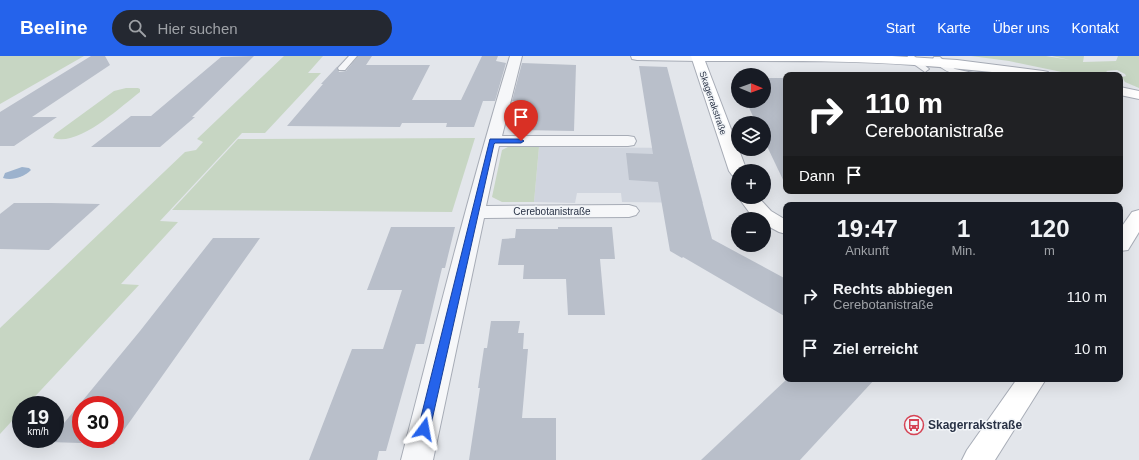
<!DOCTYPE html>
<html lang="de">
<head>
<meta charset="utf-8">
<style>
	:root { --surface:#171b24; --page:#242831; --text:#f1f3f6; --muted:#9ea1a6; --accent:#2563eb }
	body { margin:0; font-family:Helvetica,sans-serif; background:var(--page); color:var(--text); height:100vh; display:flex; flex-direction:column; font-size:15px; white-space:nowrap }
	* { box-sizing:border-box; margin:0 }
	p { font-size:13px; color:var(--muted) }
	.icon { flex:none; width:22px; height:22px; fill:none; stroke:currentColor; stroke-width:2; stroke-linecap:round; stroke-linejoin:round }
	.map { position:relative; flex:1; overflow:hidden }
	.panel { position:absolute; left:783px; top:146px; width:340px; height:180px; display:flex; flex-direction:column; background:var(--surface); border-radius:8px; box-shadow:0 4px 16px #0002 }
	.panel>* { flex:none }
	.top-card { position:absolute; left:783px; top:16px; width:340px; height:122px; border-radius:8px; box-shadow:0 4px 16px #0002; background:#202124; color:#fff; overflow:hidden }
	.needle { width:26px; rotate:91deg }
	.tools { position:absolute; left:731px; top:12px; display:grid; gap:8px }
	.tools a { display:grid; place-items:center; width:40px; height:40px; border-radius:50%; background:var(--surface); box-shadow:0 4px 16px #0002; font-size:20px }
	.speed { position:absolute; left:12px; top:340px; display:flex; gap:8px; font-size:20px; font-weight:700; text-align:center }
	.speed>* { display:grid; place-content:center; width:52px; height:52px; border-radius:50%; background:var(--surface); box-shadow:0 4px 16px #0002; line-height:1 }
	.speed small { font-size:10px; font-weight:400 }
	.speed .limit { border:6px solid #d22; background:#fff; color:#111 }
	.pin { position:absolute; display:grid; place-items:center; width:34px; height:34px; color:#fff; margin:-41px -17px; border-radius:50% 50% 50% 0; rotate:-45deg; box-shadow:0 0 4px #0007 }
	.pin .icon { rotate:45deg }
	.me { position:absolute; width:44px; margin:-22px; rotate:13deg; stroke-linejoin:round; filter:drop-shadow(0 0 3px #0008) }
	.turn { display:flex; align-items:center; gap:14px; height:84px; padding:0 16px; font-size:18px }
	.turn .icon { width:52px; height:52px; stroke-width:2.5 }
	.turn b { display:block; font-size:28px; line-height:34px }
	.then { display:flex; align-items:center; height:38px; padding:0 16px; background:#0003; gap:8px; font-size:15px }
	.eta { display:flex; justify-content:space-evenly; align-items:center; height:68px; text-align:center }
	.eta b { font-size:24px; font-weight:700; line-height:28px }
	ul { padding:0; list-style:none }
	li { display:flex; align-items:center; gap:12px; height:52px; padding:0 16px }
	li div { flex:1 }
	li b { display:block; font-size:15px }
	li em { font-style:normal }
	header { display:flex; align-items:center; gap:24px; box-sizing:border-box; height:56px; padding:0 20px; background:var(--accent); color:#fff }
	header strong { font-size:19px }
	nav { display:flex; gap:22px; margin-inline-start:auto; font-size:14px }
	.search { width:280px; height:36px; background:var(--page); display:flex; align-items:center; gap:10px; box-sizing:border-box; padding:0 14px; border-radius:22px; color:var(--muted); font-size:15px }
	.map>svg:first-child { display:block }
	.built { fill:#d0d5de }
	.green { fill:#c7d6c3 }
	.water { fill:#9cb2cd }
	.building { fill:#b9bfca; fill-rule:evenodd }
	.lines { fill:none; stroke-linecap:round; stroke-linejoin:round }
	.lane-casing { stroke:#a7acb6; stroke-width:2 }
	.street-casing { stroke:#a7acb6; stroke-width:2 }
	.secondary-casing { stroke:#a7acb6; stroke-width:2 }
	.lane { fill:#f6f7f9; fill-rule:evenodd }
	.street { fill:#f6f7f9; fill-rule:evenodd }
	.secondary { fill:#fff; fill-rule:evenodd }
	.route { fill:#2563eb; stroke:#184099 }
	.labels { text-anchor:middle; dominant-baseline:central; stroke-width:3; stroke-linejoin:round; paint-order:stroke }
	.far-street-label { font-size:9px; fill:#293245; stroke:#f2f5f8 }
	.street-label { font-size:10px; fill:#293245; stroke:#f2f5f8 }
	.near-poi-label { font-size:12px; font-weight:bold; fill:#293245; stroke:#f2f5f8; text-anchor:start }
</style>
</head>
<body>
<header>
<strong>Beeline</strong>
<div class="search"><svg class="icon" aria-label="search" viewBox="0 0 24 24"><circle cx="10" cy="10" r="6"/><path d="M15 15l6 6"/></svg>Hier suchen</div>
<nav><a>Start</a><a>Karte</a><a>Über uns</a><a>Kontakt</a></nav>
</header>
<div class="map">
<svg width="1139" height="404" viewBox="0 0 1139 404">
	<rect width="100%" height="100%" fill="#e3e6eb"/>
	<path class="built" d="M 539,91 L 688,92 L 703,147 L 622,146 L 621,137 L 577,137 L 575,147 L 534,146 Z"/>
	<g class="green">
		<path d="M 0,0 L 84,0 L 0,48 Z"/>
		<path d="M 284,0 L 323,0 L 308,17 L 321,17 L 265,77 L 242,77 L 160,165 L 178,166 L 121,228 L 139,229 L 27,349 L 21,349 L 21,355 L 0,378 L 0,272 L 185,96 L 196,94 L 203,86 L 197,83 Z"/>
		<path d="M 971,0 L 1046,0 L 1070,4 L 1052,0 L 1084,0 L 1083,6 L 1116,5 L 1118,0 L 1139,0 L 1139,32 L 1125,26 L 1122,21 L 1126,20 L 1125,18 L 1117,14 L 1106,15 L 1111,19 L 1076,19 L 1009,5 Z"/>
		<path d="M 126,32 L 138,32 L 140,33 L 140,36 C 120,51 79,91 53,82 L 55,78 L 114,35 Z"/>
		<path d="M 475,82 L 452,156 L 172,154 L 238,83 Z"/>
		<path d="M 508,91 L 539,91 L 534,146 L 502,146 L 492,141 L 502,94 Z"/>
	</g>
	<path class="water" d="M 22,111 L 29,112 L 31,114 C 24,121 12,125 3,122 L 5,117 Z"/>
	<g class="building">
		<path d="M 91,0 L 105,0 L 110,9 L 32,61 L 57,61 L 14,90 L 0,90 L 0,56 Z"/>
		<path d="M 254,0 L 192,61 L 195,61 L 160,91 L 91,91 L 131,60 L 151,60 L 221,1 Z"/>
		<path d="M 347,0 L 337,11 L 339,16 L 346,15 L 358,0 L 372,0 L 366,9 L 430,9 L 412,44 L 461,44 L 482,0 L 498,0 L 496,5 L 506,7 L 495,45 L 483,45 L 474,71 L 446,71 L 447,67 L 402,67 L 400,71 L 287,70 L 323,28 L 321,28 Z"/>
		<path d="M 522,7 L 576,9 L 574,75 L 521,74 L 526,45 L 512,45 Z"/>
		<path d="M 639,10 L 667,11 L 712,183 L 786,223 L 786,261 L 683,201 L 682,202 L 670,195 L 658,126 L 629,124 L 626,97 L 653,98 Z"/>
		<path d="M 764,22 L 786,22 L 786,130 L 764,84 L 764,67 L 756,67 L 746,45 L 764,45 Z"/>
		<path d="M 14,147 L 51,147 L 100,148 L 49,194 L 0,193 L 0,158 Z"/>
		<path d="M 391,171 L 455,171 L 445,212 L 442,212 L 424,288 L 416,288 L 386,395 L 379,395 L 377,404 L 309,404 L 352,293 L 383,293 L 402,234 L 367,234 Z"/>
		<path d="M 558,171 L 612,171 L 615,203 L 600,203 L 605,259 L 568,259 L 566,223 L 523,223 L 524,209 L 498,209 L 502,183 L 515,182 L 516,173 L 558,173 Z"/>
		<path d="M 213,182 L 260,182 L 114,388 L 48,386 L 51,383 L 55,383 L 55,378 L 140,275 ZM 81,349 L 115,349 L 115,383 L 81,383 Z"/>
		<path d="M 491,265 L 520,265 L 518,277 L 524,277 L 523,293 L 528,293 L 522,362 L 556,362 L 556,404 L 469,404 L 480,332 L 478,332 L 484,292 L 487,292 Z"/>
		<path d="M 787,323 L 875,323 L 800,404 L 701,404 Z"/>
	</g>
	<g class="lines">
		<defs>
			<g id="lane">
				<path d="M 349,0 L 357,0 L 345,14 L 339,14 L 338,12 Z"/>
				<path d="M 908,0 L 914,0 L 929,13 L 925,16 L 908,4 L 907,2 Z"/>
				<path d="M 934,1 L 940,1 L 947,8 L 955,13 L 973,17 L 974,19 C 957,19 944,18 933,3 Z"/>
			</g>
			<g id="street">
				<path d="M 510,0 L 522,0 L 502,80 L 628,80 L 634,81 L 636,85 L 634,89 L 628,90 L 499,90 L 486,150 L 629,149 L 636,151 L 639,155 L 636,159 L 629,161 L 484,162 L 433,404 L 401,404 C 436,268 469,134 510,0 Z"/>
				<path d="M 631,0 L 704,0 L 704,1 L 703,4 L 698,5 L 637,4 L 632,3 Z"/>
			</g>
			<g id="secondary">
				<path d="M 691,0 L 892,0 L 957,4 L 1043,15 L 1048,16 L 1050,19 C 1004,19 960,12 914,9 C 845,4 775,5 705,5 L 747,115 L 738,115 L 738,120 L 732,119 L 729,115 Z"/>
				<path d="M 1120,31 L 1139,35 L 1139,43 L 1120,39 Z"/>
				<path d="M 738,141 L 758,141 L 771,155 L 786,164 L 786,178 L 779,176 L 764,168 L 764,163 L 756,163 L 749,156 Z"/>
				<path d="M 1139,154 L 1139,176 L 1128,194 L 1120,195 L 1120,173 L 1132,156 Z"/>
				<path d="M 1017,323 L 1046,323 L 995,404 L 962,404 L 967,394 Z"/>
			</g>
		</defs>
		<use href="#lane" class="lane-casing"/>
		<use href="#street" class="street-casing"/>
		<use href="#secondary" class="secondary-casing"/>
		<use href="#lane" class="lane"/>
		<use href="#street" class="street"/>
		<use href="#secondary" class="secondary"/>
	</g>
	<path class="route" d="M 490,83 L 521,83 L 524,85 L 521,87 L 495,87 L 494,88 L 430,373 L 429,377 L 424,378 L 420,377 L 418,373 Z"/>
	<defs>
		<symbol id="bus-ring" viewBox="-11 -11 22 22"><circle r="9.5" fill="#f2f5f8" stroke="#d54354" stroke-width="1.5"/><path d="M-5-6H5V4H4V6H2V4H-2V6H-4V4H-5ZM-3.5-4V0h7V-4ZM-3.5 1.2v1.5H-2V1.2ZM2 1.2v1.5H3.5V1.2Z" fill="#d54354"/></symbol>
	</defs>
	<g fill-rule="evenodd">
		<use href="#bus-ring" x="903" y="358" width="22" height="22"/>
	</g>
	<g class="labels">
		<g class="far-street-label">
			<text transform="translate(713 47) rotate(71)">Skagerrakstraße</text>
		</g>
		<g class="street-label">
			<text x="552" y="155">Cerebotanistraße</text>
		</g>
		<g class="near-poi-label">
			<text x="928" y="369">Skagerrakstraße</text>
		</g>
	</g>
</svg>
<div class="tools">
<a><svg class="needle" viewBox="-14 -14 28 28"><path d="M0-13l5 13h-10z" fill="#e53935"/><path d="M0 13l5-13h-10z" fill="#9ea1a6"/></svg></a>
<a><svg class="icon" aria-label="layers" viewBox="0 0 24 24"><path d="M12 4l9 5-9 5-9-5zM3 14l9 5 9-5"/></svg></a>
<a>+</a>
<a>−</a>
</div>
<div class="speed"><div>19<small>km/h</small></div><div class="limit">30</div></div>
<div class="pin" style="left:521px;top:85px;background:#d93025"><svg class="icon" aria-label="arrive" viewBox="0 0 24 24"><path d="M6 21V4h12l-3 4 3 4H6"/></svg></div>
<svg class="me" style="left:424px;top:373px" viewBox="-20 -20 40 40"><path d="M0-17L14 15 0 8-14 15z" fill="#2563eb" stroke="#fff" stroke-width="4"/></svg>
<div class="top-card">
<div class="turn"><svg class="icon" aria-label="right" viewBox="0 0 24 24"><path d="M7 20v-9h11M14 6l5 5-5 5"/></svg><div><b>110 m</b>Cerebotanistraße</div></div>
<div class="then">Dann<svg class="icon" aria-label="arrive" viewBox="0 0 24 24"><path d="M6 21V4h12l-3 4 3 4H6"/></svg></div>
</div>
<section class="panel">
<div class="eta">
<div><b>19:47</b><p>Ankunft</p></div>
<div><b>1</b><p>Min.</p></div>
<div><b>120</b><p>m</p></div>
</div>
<ul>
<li><svg class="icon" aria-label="right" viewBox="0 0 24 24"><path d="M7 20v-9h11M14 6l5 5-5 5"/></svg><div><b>Rechts abbiegen</b><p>Cerebotanistraße</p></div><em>110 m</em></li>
<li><svg class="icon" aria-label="arrive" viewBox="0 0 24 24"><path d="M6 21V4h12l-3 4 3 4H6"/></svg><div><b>Ziel erreicht</b></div><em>10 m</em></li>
</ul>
</section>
</div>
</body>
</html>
